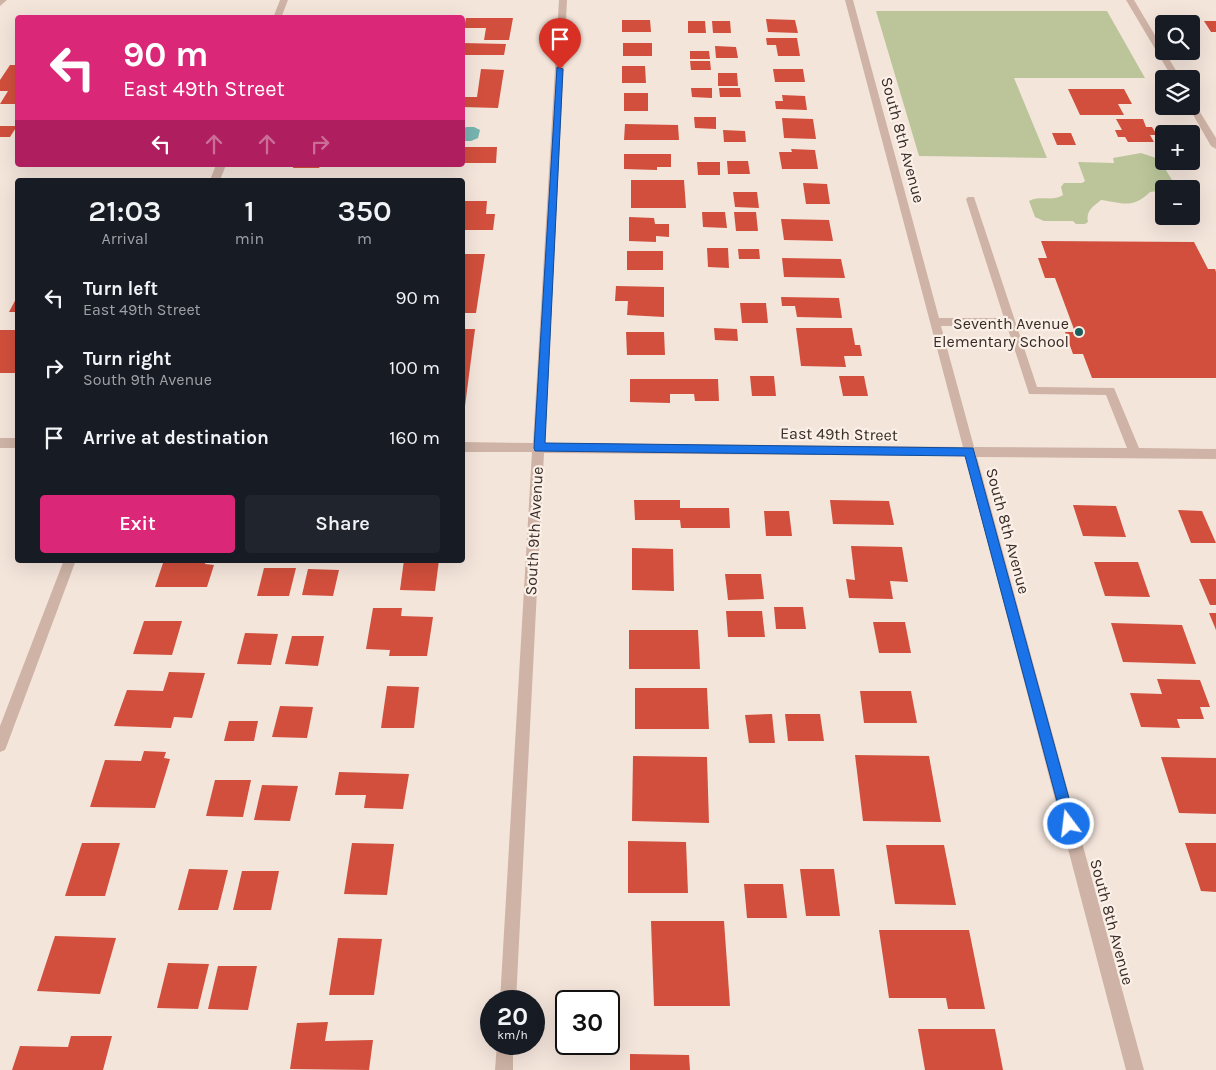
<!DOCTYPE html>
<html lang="en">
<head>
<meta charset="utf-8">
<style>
	:root { --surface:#171b24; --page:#20242c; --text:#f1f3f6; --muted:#9ea1a6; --accent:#db2777 }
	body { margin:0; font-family:Karla,sans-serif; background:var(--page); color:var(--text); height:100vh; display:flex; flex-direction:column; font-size:19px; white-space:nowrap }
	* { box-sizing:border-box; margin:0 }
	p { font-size:16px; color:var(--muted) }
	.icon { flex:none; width:28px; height:28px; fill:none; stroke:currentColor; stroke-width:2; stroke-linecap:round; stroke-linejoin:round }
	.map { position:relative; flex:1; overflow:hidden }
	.sheet { position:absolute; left:15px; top:178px; width:450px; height:385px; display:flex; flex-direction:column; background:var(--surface); border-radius:5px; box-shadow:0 5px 20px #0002 }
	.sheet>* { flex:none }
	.guide { position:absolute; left:15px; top:15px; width:450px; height:152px; border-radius:5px; box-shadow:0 5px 20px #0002; background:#db2777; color:#fff; overflow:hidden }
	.controls { position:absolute; left:1155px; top:15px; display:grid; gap:10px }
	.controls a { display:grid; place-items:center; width:45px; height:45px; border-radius:5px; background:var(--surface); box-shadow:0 5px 20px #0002; font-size:25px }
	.speed { position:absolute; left:480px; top:990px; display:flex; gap:10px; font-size:25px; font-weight:700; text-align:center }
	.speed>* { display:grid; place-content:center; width:65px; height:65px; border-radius:50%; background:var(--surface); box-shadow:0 5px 20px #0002; line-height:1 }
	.speed small { font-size:12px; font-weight:400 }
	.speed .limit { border:2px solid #111; border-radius:8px; background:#fff; color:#111 }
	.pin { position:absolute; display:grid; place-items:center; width:42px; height:42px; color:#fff; margin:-51px -21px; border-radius:50% 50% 50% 0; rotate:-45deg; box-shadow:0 0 5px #0007 }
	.pin .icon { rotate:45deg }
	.me { position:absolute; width:55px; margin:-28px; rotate:345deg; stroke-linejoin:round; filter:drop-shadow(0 0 4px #0008) }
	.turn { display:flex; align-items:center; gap:18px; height:105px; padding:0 25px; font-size:22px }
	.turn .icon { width:65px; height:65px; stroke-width:2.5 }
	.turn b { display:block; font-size:35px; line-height:42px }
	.lanes { display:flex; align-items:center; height:48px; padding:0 25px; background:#0003; justify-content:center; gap:25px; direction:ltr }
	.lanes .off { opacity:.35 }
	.eta { display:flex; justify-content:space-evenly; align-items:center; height:85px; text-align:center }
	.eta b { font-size:30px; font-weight:600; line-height:35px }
	.action { display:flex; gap:10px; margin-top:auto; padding:10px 25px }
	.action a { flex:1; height:58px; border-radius:5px; background:var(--accent); color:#fff; font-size:20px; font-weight:600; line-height:58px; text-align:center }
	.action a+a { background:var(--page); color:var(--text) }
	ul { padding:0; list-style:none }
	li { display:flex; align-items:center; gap:15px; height:70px; padding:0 25px }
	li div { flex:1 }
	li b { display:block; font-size:19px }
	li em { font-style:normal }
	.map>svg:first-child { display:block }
	.green { fill:#bbc599 }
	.water { fill:#77b4b0 }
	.building { fill:#d14f3c }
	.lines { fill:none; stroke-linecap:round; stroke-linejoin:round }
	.minor { fill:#ceb3a6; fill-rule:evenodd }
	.route { fill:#1a73e8; stroke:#114b97 }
	.poi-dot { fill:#195f5b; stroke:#fbf0e8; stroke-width:2 }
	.labels { text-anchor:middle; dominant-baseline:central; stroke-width:4.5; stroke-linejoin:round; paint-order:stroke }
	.street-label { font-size:16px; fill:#392b27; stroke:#fbf0e8 }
	.poi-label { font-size:16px; fill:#392b27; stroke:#fbf0e8; text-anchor:end }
</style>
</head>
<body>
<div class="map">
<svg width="1216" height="1070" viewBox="0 0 1216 1070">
	<rect width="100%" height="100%" fill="#f4e5db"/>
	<g class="green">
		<path d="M 876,11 L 1107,11 L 1145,78 L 1014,78 L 1047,158 L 919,156 Z"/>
		<path d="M 1141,153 L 1159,159 L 1172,180 L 1158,191 L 1150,192 C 1133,209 1123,203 1101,200 C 1093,207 1086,210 1088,222 L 1085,224 L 1076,224 L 1073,221 L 1044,221 L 1035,217 L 1029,201 C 1040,195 1053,202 1063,195 L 1061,187 L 1064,183 L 1082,183 L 1085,181 L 1078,162 L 1114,163 L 1113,158 Z"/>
	</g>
	<path class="water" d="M 467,127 L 474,127 L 480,130 L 478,138 L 471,141 L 463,141 L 463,128 Z"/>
	<g class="building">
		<path d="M 466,18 L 513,18 L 509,40 L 484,40 L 486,28 L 464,28 Z"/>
		<path d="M 766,19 L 795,20 L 798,33 L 768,32 Z"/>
		<path d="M 622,20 L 650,20 L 651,32 L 622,32 Z"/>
		<path d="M 688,21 L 705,21 L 706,33 L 688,33 Z"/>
		<path d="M 712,21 L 730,21 L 731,33 L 713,33 Z"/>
		<path d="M 1204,21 L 1216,21 L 1216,32 L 1211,32 Z"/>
		<path d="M 766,38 L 797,38 L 800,56 L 778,56 L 776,45 L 767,45 Z"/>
		<path d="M 462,43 L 506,44 L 504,55 L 462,55 Z"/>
		<rect x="623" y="43" width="29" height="13"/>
		<path d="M 715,46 L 736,47 L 738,58 L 716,58 Z"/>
		<path d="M 690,51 L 709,51 L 710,59 L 690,59 Z"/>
		<path d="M 690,61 L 710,61 L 711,70 L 691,70 Z"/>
		<path d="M 10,65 L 18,65 L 18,104 L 0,104 L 8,91 L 0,91 L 0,80 Z"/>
		<path d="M 622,66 L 645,66 L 646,83 L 622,83 Z"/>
		<path d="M 481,69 L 504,70 L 498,108 L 462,107 L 464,97 L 477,97 Z"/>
		<path d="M 773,69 L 803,69 L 805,82 L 775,82 Z"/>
		<path d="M 718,73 L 737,73 L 738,86 L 718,86 Z"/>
		<path d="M 691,88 L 712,88 L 712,98 L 692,97 Z"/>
		<path d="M 719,88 L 740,88 L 741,97 L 720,97 Z"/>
		<path d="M 1068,89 L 1124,89 L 1132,104 L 1118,104 L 1124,115 L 1080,115 Z"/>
		<rect x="624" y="93" width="24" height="18"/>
		<path d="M 782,95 L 805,96 L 807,110 L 776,109 L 775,101 L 783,101 Z"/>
		<path d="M 694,117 L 716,117 L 716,129 L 695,128 Z"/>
		<path d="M 782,118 L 813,119 L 816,139 L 784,138 Z"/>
		<path d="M 1116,119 L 1143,119 L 1146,127 L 1152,127 L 1157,135 L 1150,135 L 1154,142 L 1128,142 L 1125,137 L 1118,137 L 1115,130 L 1122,130 Z"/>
		<path d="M 625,124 L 678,125 L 679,140 L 624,140 Z"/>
		<path d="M 0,126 L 17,126 L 10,137 L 0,137 Z"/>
		<path d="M 723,130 L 745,131 L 746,142 L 724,142 Z"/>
		<path d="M 1052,133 L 1071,133 L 1076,145 L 1057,145 Z"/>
		<path d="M 462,147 L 497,147 L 496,163 L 462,163 Z"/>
		<path d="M 791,149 L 815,150 L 818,169 L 782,169 L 779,152 L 792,152 Z"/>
		<path d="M 624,154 L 671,154 L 671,167 L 657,167 L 657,170 L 624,169 Z"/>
		<path d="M 727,161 L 748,161 L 750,174 L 728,174 Z"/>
		<path d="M 697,162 L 720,162 L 720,175 L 698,175 Z"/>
		<path d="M 294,165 L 321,165 L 319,168 L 293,168 Z"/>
		<path d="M 631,180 L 684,180 L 686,208 L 631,208 Z"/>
		<path d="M 803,183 L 827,184 L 830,204 L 806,204 Z"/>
		<path d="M 733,192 L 757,192 L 759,208 L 735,207 Z"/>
		<path d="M 464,201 L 487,201 L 486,214 L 495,214 L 493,230 L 462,230 Z"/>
		<path d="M 702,212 L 725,212 L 727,228 L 703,227 Z"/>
		<path d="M 734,212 L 756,212 L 758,231 L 736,231 Z"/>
		<path d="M 629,217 L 654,218 L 655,224 L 669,224 L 669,237 L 656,236 L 656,242 L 629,241 Z"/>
		<path d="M 781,219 L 829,220 L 833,241 L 784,240 Z"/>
		<path d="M 1041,241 L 1194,242 L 1208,269 L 1215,269 L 1216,272 L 1216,378 L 1092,378 L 1083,354 L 1073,354 L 1065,332 L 1075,332 L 1055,278 L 1045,278 L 1038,258 L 1047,258 Z"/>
		<path d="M 707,248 L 728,248 L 729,268 L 708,267 Z"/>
		<path d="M 738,249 L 759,249 L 760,259 L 739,259 Z"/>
		<rect x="627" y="251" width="36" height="19"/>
		<path d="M 462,254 L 485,254 L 476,313 L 462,313 Z"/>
		<path d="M 782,258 L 841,259 L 845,278 L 784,277 Z"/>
		<path d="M 616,286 L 664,287 L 664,317 L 627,315 L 628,301 L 615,301 Z"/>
		<path d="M 18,295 L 18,312 L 9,312 Z"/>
		<path d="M 781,297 L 839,298 L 842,318 L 797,317 L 795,306 L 782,306 Z"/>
		<path d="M 740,303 L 766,303 L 768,323 L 742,323 Z"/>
		<path d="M 714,328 L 737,329 L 738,341 L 715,340 Z"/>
		<path d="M 796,328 L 852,328 L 855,345 L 860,345 L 862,356 L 844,356 L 846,367 L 801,366 Z"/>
		<path d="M 462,329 L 475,329 L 465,406 L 462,406 Z"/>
		<rect x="0" y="330" width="18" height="43"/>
		<path d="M 626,332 L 664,332 L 665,355 L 627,355 Z"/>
		<path d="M 750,376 L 774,376 L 776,396 L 752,396 Z"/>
		<path d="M 839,376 L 864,376 L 868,396 L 843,396 Z"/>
		<path d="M 630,379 L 718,379 L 719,401 L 695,401 L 694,394 L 670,394 L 670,403 L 630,402 Z"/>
		<path d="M 634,500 L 680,500 L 680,508 L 729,508 L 730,528 L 681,528 L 680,520 L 635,520 Z"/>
		<path d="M 830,500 L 889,501 L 894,525 L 833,524 Z"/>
		<path d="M 1073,505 L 1116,506 L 1126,537 L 1083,536 Z"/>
		<path d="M 1178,510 L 1202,511 L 1216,543 L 1191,543 Z"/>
		<path d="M 764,511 L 789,511 L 792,536 L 766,536 Z"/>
		<path d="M 851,546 L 902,547 L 908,582 L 890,581 L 893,599 L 849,598 L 846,579 L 855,580 Z"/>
		<path d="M 632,548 L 673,549 L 674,591 L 632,590 Z"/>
		<path d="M 164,560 L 206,560 L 205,564 L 214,565 L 207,587 L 155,587 Z"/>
		<path d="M 404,560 L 439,560 L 435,591 L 400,590 Z"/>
		<path d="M 1094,562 L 1138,562 L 1150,597 L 1105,596 Z"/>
		<path d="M 264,568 L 296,568 L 289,596 L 257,596 Z"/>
		<path d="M 308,569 L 339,570 L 333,596 L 302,595 Z"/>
		<path d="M 725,574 L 761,574 L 764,599 L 728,600 Z"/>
		<path d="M 1199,579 L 1216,579 L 1216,605 L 1210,605 Z"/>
		<path d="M 774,607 L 803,607 L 806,629 L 776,629 Z"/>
		<path d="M 373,608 L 402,608 L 401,616 L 433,617 L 427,656 L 389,656 L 390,650 L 366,649 Z"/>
		<path d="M 726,611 L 762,611 L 765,637 L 728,637 Z"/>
		<path d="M 1209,613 L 1216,613 L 1216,630 Z"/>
		<path d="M 144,621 L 182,621 L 172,655 L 133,654 Z"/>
		<path d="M 873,622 L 905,622 L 911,653 L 879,653 Z"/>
		<path d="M 1111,623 L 1182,625 L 1196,664 L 1123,662 Z"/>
		<path d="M 629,630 L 698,630 L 700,669 L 629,669 Z"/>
		<path d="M 245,633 L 278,634 L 271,665 L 237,664 Z"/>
		<path d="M 292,636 L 324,636 L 318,666 L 285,664 Z"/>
		<path d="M 169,672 L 205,673 L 192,718 L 174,717 L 171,728 L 114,726 L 127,690 L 163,691 Z"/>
		<path d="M 1157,679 L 1200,680 L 1210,707 L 1200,707 L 1204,719 L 1177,719 L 1180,728 L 1141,727 L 1130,693 L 1162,694 Z"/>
		<path d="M 387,686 L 419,687 L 414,728 L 381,728 Z"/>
		<path d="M 635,688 L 707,688 L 709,729 L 635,729 Z"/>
		<path d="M 860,691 L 911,691 L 917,723 L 864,723 Z"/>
		<path d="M 280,706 L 313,707 L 307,738 L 272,737 Z"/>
		<path d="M 772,714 L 775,743 L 749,743 L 745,715 Z"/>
		<path d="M 785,714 L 820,714 L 824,741 L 788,741 Z"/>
		<path d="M 229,721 L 258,721 L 254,741 L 224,741 Z"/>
		<path d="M 144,751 L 166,752 L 164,758 L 170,759 L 155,808 L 90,807 L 105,760 L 141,761 Z"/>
		<path d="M 855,755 L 929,756 L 941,822 L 863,821 Z"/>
		<path d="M 633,756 L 707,757 L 709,823 L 632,821 Z"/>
		<path d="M 1161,757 L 1216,758 L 1216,814 L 1179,813 Z"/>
		<path d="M 339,772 L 409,774 L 403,809 L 364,808 L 366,795 L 335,795 Z"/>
		<path d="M 215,780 L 251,780 L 243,817 L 206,816 Z"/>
		<path d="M 262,785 L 298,786 L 290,821 L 254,820 Z"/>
		<path d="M 628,841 L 686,842 L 688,893 L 628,893 Z"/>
		<path d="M 82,843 L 120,843 L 105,896 L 65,896 Z"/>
		<path d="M 352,843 L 394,844 L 387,895 L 344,894 Z"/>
		<path d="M 1185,843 L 1216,843 L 1216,892 L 1201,891 Z"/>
		<path d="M 886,845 L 944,845 L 956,905 L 895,904 Z"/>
		<path d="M 189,869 L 228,870 L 218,910 L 178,910 Z"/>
		<path d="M 800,869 L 834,869 L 840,916 L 806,916 Z"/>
		<path d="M 242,871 L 279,871 L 271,910 L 233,910 Z"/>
		<path d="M 744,884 L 783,884 L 787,918 L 747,918 Z"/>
		<path d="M 651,921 L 724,921 L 730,1006 L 654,1006 Z"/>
		<path d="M 879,930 L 969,930 L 985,1009 L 948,1009 L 946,998 L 889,998 Z"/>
		<path d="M 55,936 L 116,938 L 100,994 L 37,991 Z"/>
		<path d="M 338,938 L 382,939 L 374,995 L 329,995 Z"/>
		<path d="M 168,963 L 209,964 L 198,1009 L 157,1008 Z"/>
		<path d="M 218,966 L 257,966 L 248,1010 L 208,1009 Z"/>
		<path d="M 328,1022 L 325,1041 L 373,1040 L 369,1070 L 290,1069 L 297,1023 Z"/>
		<path d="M 918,1029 L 995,1029 L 1003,1070 L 925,1070 Z"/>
		<path d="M 71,1036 L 112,1036 L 103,1070 L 12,1070 L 20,1046 L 68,1047 Z"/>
		<path d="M 630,1054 L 689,1055 L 690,1070 L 630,1070 Z"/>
	</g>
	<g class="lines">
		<g class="minor">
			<path d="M 0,0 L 7,0 L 0,6 Z"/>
			<path d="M 280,0 L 288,0 L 281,18 L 273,18 Z"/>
			<path d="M 559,0 L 567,0 L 545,443 L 963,447 L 845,0 L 853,0 L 939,318 L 1004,318 L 966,199 L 968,197 L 974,197 L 1037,387 L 1114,388 L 1139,448 L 1216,449 L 1216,459 L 977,457 L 1144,1070 L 1126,1070 L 965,456 L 544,453 L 516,1001 L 500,1001 L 532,452 L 462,452 L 462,442 L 533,443 ZM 941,326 L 1007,326 L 1029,394 L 1106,395 L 1127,448 L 974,447 Z"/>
			<path d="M 1126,0 L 1134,0 L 1181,79 L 1173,79 Z"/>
			<path d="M 1191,101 L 1195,104 L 1216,138 L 1216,149 L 1211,146 L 1188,106 L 1191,106 Z"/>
			<path d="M 216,165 L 226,165 L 220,180 L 210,180 Z"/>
			<rect x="0" y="438" width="18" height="10"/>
			<path d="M 64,560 L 76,560 L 7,745 L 5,750 L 0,752 L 0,726 Z"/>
			<path d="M 497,1044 L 513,1044 L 513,1070 L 495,1070 Z"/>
		</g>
	</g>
	<path class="route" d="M 557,67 L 563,69 L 545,443 L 973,448 L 1076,824 L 1074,829 L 1069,831 L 1065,829 L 1063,824 L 965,456 L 535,451 L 534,448 Z"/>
	<circle class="poi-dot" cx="1079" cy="332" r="5"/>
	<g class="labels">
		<g class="street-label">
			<text transform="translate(903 140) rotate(75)">South 8th Avenue</text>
			<text transform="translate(839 434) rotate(1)">East 49th Street</text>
			<text transform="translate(534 531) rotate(-87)">South 9th Avenue</text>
			<text transform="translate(1008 531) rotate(75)">South 8th Avenue</text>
			<text transform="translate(1112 922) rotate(75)">South 8th Avenue</text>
		</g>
		<g class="poi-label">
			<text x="1069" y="323">Seventh Avenue<tspan x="1069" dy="18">Elementary School</tspan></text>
		</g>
	</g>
</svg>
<div class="controls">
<a><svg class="icon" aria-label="search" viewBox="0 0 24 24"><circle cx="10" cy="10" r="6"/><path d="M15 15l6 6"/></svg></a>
<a><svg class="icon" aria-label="layers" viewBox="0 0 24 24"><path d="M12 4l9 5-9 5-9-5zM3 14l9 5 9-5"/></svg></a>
<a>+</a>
<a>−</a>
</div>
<div class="speed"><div>20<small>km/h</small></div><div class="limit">30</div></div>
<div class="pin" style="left:560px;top:69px;background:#d93025"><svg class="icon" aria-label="arrive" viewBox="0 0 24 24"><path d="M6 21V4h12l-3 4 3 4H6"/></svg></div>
<svg class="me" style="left:1069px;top:824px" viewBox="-20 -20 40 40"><circle r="17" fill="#1a73e8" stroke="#fff" stroke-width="3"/><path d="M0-11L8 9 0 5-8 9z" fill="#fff"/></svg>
<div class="guide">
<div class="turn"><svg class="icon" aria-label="left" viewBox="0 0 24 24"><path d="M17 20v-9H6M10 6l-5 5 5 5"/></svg><div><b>90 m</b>East 49th Street</div></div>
<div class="lanes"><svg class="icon" aria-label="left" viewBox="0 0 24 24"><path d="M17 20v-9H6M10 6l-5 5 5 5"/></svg><svg class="icon off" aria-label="ahead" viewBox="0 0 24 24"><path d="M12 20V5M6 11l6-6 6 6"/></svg><svg class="icon off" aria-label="ahead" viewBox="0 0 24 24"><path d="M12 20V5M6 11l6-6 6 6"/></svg><svg class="icon off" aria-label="right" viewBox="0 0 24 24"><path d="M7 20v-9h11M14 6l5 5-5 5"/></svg></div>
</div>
<section class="sheet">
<div class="eta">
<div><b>21:03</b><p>Arrival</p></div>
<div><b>1</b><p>min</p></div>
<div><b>350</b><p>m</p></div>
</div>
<ul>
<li><svg class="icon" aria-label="left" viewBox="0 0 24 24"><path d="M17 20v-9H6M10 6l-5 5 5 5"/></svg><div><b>Turn left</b><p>East 49th Street</p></div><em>90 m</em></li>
<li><svg class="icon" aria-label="right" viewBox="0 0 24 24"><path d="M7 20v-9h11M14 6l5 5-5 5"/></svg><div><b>Turn right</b><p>South 9th Avenue</p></div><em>100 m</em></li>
<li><svg class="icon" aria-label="arrive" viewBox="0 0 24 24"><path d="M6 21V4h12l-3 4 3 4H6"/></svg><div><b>Arrive at destination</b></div><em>160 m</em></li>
</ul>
<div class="action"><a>Exit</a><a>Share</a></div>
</section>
</div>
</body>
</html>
